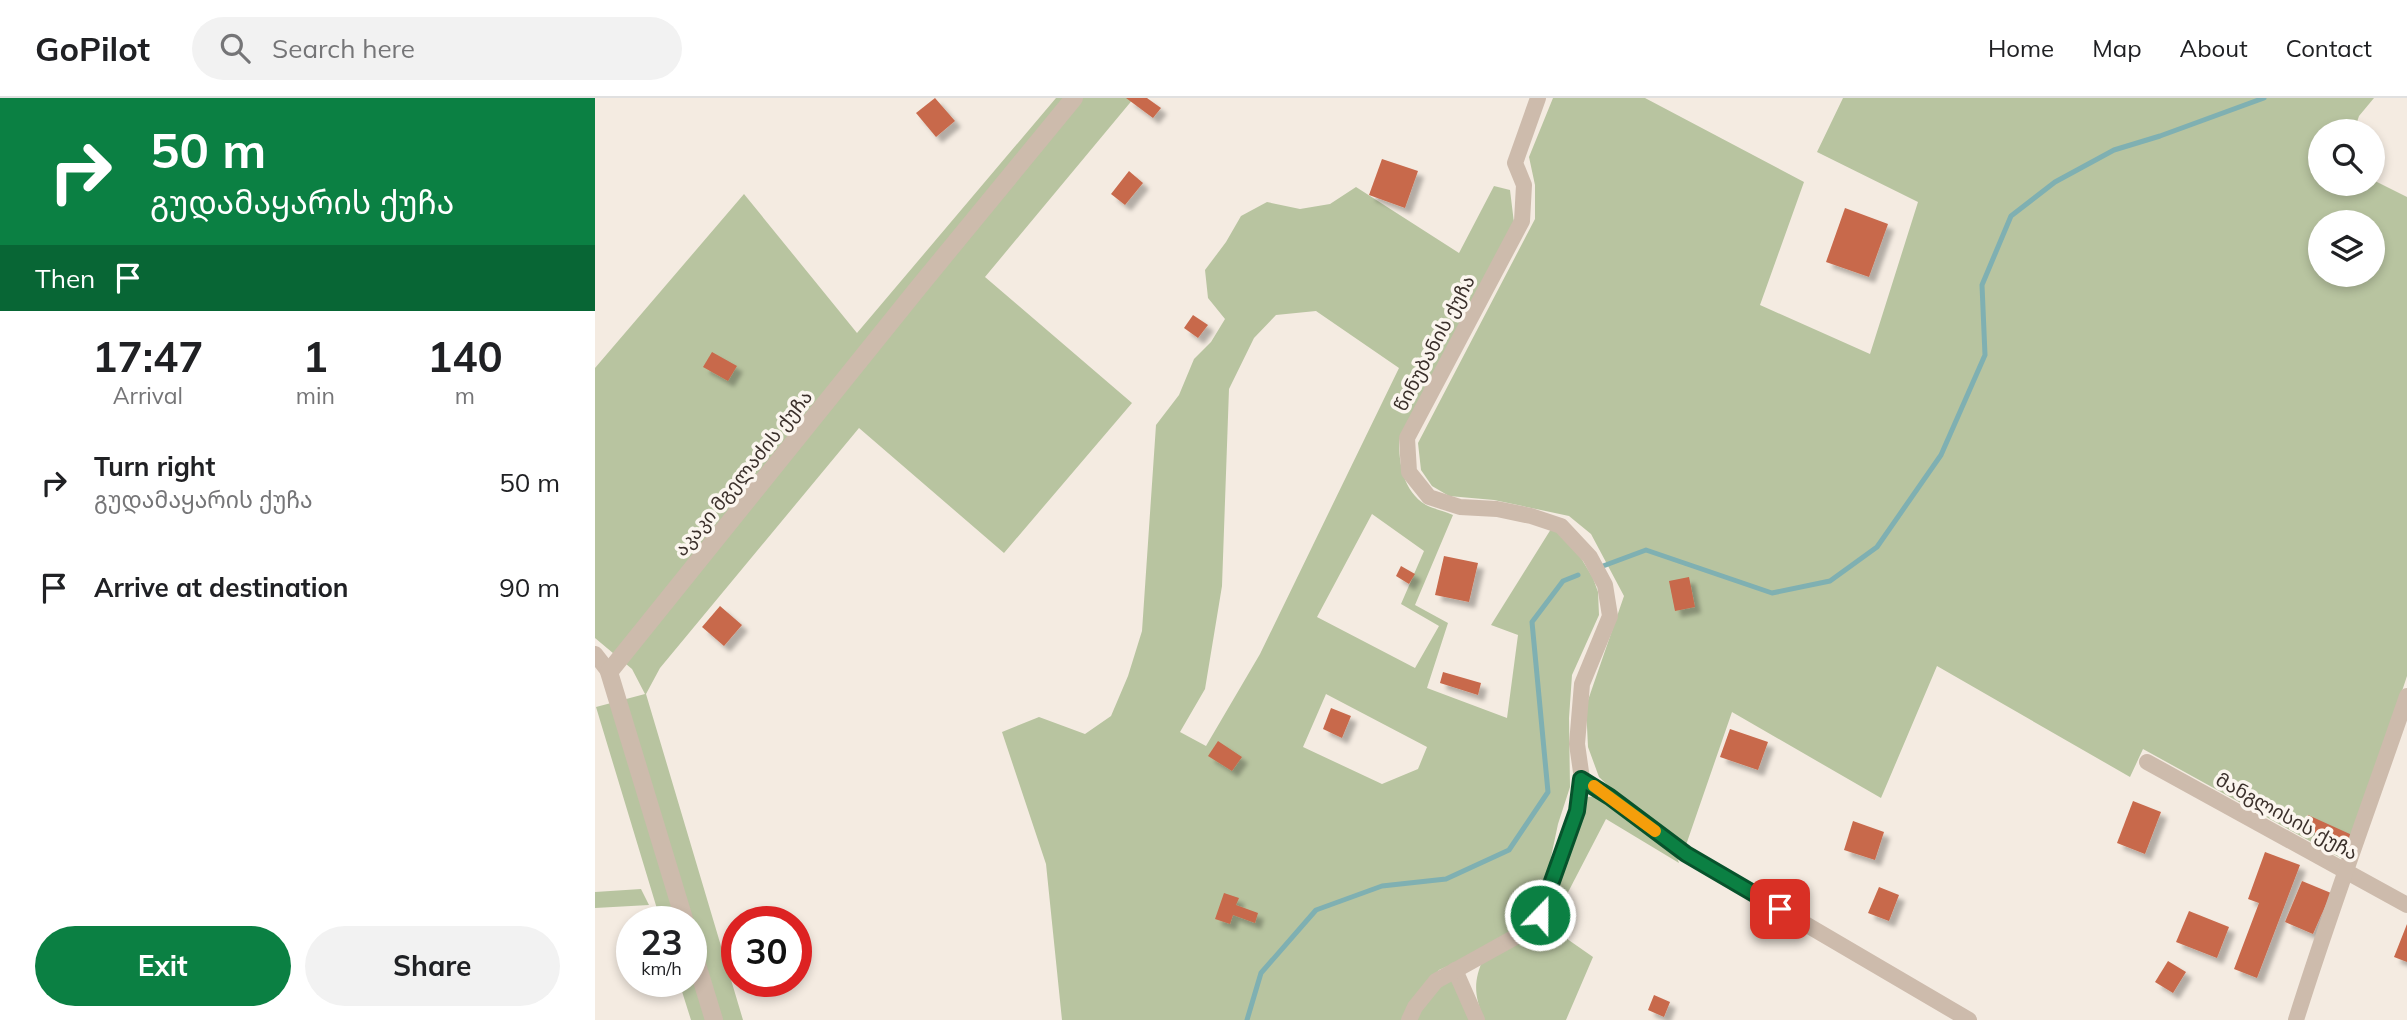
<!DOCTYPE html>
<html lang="en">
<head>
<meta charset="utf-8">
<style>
	:root { --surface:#fff; --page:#f2f2f2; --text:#202124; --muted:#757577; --line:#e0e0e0; --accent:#0b8043 }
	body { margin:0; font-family:Mulish,"Noto Sans Georgian",sans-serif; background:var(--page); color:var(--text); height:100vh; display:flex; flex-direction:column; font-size:26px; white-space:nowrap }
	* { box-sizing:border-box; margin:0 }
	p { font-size:23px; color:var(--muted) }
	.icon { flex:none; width:38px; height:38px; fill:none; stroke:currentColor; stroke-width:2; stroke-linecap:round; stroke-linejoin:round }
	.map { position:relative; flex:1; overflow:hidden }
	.details { display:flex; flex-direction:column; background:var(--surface); width:595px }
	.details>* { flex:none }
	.guide { background:#0b8043; color:#fff; overflow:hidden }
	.tools { position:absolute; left:1713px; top:21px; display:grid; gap:14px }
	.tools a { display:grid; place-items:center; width:77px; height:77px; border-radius:50%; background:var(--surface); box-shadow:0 4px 10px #0003; font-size:35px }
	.speed { position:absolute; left:21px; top:808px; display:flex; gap:14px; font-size:35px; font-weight:700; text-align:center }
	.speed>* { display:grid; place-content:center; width:91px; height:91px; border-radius:50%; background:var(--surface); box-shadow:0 4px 10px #0003; line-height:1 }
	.speed small { font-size:18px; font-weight:400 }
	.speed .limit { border:10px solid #d22; background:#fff; color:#111 }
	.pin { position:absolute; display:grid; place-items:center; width:60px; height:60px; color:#fff; margin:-30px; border-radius:14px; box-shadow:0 4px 10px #0006 }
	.me { position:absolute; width:77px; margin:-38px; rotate:22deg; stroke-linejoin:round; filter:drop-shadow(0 0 5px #0008) }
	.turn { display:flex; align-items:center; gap:24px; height:147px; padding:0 35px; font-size:32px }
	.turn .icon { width:91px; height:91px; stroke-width:2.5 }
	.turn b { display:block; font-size:49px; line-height:60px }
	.then { display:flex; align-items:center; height:66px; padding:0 35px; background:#0003; gap:14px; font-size:26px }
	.eta { display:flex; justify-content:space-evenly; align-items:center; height:119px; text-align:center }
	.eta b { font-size:42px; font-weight:700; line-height:49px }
	.button { display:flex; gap:14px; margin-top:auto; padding:14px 35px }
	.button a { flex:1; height:80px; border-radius:42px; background:var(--accent); color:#fff; font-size:28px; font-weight:700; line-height:80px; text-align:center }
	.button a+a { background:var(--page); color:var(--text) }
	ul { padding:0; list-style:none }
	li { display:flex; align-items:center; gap:21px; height:105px; padding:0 35px }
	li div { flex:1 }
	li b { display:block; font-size:26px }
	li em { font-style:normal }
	header { display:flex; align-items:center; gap:42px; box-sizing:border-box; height:98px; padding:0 35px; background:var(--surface); border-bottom:2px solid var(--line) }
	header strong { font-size:33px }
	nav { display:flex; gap:38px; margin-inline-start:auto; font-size:24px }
	.search { width:490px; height:63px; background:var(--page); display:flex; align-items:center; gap:18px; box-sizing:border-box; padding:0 24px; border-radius:38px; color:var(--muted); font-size:26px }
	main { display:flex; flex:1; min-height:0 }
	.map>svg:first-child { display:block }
	.green { fill:#b8c4a0; fill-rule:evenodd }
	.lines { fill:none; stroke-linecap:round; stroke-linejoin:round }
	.stream { stroke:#7fb0b2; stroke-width:5 }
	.building { fill:#c8694b; filter:url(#shadow) }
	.minor { stroke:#cdbbac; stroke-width:16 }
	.tertiary { stroke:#cdbbac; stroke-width:18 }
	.route-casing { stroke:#07532c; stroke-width:18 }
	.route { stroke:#0b8043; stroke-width:12 }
	.slow { stroke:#f59e0b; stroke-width:12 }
	.labels { text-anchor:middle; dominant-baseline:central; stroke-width:7; stroke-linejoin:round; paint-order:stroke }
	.street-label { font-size:19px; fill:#3b302b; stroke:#fbf5ee }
</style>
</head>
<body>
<header>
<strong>GoPilot</strong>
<div class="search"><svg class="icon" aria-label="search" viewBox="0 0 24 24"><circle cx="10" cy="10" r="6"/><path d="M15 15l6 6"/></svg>Search here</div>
<nav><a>Home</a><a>Map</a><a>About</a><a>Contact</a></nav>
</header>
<main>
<section class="details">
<div class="guide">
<div class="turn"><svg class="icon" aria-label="right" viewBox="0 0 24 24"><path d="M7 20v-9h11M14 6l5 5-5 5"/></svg><div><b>50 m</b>გუდამაყარის ქუჩა</div></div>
<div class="then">Then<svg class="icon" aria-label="arrive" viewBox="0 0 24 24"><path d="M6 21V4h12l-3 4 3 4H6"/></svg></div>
</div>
<div class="eta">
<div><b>17:47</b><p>Arrival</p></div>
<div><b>1</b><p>min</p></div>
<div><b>140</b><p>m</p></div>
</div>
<ul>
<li><svg class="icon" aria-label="right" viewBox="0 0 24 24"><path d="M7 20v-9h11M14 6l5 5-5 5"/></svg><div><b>Turn right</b><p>გუდამაყარის ქუჩა</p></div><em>50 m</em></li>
<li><svg class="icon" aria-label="arrive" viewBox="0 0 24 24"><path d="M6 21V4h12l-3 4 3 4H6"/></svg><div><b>Arrive at destination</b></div><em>90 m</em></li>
</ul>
<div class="button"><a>Exit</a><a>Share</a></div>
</section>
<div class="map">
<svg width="1812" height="922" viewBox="0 0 1812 922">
	<defs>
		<filter id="shadow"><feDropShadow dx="6" dy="6" stdDeviation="2" flood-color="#0004"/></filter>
	</defs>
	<rect width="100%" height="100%" fill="#f4ebe1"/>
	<g class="green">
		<path d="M 461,0 L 539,0 L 390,179 L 537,305 L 409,455 L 264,330 L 65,570 L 51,596 L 148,922 L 96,922 L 84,884 L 96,884 L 96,824 L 66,824 L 1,609 L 50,596 L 37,571 L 0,540 L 0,270 L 149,96 L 262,235 Z"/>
		<path d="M 958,0 L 1050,0 L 1209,84 L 1165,207 L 1275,256 L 1323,104 L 1222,54 L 1248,0 L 1779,0 L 1764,18 L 1759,33 L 1726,33 L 1726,86 L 1778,86 L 1778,82 L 1812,99 L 1812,578 L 1751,763 L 1548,651 L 1535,679 L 1342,568 L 1286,700 L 1137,614 L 1091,747 L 1025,699 L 1004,679 L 993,649 L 991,608 L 1029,498 L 996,436 L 974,418 L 899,402 L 854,398 L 837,388 L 826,372 L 823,345 L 940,121 L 940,87 L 934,59 ZM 1726,124 L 1778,124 L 1778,177 L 1726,177 Z"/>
		<path d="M 899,88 L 915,92 L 919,125 L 804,342 C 804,366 808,393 831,407 C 839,411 849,413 858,417 L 820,507 L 853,525 L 832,590 L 912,620 L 923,537 L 896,527 L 956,431 L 967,437 L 983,455 L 998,480 L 1003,494 L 1004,517 L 977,577 L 974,620 L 975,689 L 963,726 L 949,792 L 939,814 L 920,832 L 877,857 L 844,872 L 825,892 L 808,922 L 467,922 L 451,766 L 407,634 L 444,619 L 490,636 L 516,618 L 533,578 L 547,533 L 561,327 L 584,297 L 599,261 L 616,244 L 630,221 L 613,200 L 610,172 L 631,144 L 646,118 L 672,104 L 705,111 L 735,106 L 761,89 L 864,155 ZM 721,213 L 804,270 L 665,556 L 611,648 L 585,634 L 610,591 L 627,488 L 634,291 L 659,240 L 681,217 ZM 777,416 L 829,453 L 806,506 L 844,528 L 820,570 L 722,519 ZM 731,596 L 832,649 L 823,671 L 787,686 L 708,649 Z"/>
		<path d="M 1006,698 L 1082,759 L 1084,765 L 1011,721 L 955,829 L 998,859 L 971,922 L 889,922 C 879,896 878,884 889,859 L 938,837 L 992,699 Z"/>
		<path d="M 46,791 L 54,807 L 0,810 L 0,794 Z"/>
		<path d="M 857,881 L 876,922 L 820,922 L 843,889 Z"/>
	</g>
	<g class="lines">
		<g class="stream">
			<path d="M 1008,468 L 1051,452 L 1177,495 L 1235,483 L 1282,449 L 1346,357 L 1390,257 L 1387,187 L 1416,118 L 1460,84 L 1519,52 L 1565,38 L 1669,0"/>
			<path d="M 652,922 L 666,875 L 721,812 L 787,788 L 851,781 L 914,752 L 953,694 L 937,524 L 968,483 L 983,477"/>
		</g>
	</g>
	<g class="building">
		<path d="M 340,0 L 360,23 L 341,39 L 321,15 Z"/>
		<path d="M 531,0 L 552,0 L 566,10 L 558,20 Z"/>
		<path d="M 787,61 L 823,73 L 810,110 L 774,97 Z"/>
		<path d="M 534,73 L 548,85 L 530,107 L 516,96 Z"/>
		<path d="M 1250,110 L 1293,126 L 1274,179 L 1231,164 Z"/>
		<path d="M 598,217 L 613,227 L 603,240 L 589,230 Z"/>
		<path d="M 117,254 L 142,268 L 133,283 L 108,269 Z"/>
		<path d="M 849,458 L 883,465 L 874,504 L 840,497 Z"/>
		<path d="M 806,468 L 820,476 L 814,486 L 801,478 Z"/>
		<path d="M 1094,479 L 1100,509 L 1080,513 L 1074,483 Z"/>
		<path d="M 125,508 L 147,527 L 129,548 L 107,529 Z"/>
		<path d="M 848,574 L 886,585 L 883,597 L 845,585 Z"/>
		<path d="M 736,610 L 756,618 L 747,640 L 728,631 Z"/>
		<path d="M 1135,631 L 1173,644 L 1163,672 L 1125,659 Z"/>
		<path d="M 623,643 L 647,659 L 637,673 L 613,658 Z"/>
		<path d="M 1538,703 L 1566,714 L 1550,756 L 1522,745 Z"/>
		<path d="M 1713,717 L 1757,737 L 1751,750 L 1708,729 Z"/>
		<path d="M 1258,723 L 1289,734 L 1280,762 L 1249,752 Z"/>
		<path d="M 1670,754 L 1705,767 L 1662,880 L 1639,871 L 1664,805 L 1653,801 Z"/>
		<path d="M 1707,783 L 1736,795 L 1718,836 L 1690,824 Z"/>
		<path d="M 1284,789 L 1304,797 L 1294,823 L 1273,815 Z"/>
		<path d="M 629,795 L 644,800 L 641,807 L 663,815 L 660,825 L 638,817 L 635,826 L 620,821 Z"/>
		<path d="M 1594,813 L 1634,829 L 1622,860 L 1581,844 Z"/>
		<path d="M 1812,826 L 1812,864 L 1799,859 Z"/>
		<path d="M 1573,863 L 1591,874 L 1578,895 L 1560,884 Z"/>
		<path d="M 1059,897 L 1075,904 L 1069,919 L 1053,912 Z"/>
	</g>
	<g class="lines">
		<g class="minor">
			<path d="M 0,556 L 14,574"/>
			<path d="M 1552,664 L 1812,807"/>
			<path d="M 987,681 L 1015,699 L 1091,756 L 1374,922"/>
			<path d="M 860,872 L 882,922"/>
			<path d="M 814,922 L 820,909 L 841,883 L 931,833 L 945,817 L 982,713 L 987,681 L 982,646 L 987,586 L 1015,518 L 1010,487 L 995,459 L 966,428 L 936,418 L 902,411 L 865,409 L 834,399 L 814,374 L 812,340 L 927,123 L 929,87 L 920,65 L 943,0"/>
			<path d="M 1701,922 C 1735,813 1775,706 1812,598"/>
		</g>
		<g class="tertiary">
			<path d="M 90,824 L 14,574 L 323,190 L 479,0"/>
			<path d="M 96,847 L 119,922"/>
		</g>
	</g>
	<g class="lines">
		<defs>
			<path id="route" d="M 945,817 L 982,713 L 986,681 L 1015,699 L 1091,756 L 1185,811"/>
		</defs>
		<use href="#route" class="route-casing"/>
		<use href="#route" class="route"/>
		<path class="slow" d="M 999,688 L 1060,733"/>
	</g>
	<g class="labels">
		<g class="street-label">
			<text transform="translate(839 245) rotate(-62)">წინუბანის ქუჩა</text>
			<text transform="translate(148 375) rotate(-51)">აკაკი მგელაძის ქუჩა</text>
			<text transform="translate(1692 718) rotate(29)">მანგლისის ქუჩა</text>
		</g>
	</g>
</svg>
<div class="tools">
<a><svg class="icon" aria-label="search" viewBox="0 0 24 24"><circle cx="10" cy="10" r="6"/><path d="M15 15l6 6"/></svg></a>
<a><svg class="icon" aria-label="layers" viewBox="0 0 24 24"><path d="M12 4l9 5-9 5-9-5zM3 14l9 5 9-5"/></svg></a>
</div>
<div class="speed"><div>23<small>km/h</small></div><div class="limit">30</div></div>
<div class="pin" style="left:1185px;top:811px;background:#d93025"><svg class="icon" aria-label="arrive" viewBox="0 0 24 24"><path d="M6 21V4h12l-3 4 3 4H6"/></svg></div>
<svg class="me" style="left:945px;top:817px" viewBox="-20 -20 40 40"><circle r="17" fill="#0b8043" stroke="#fff" stroke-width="3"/><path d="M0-11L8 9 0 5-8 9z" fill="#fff"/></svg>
</div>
</main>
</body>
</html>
